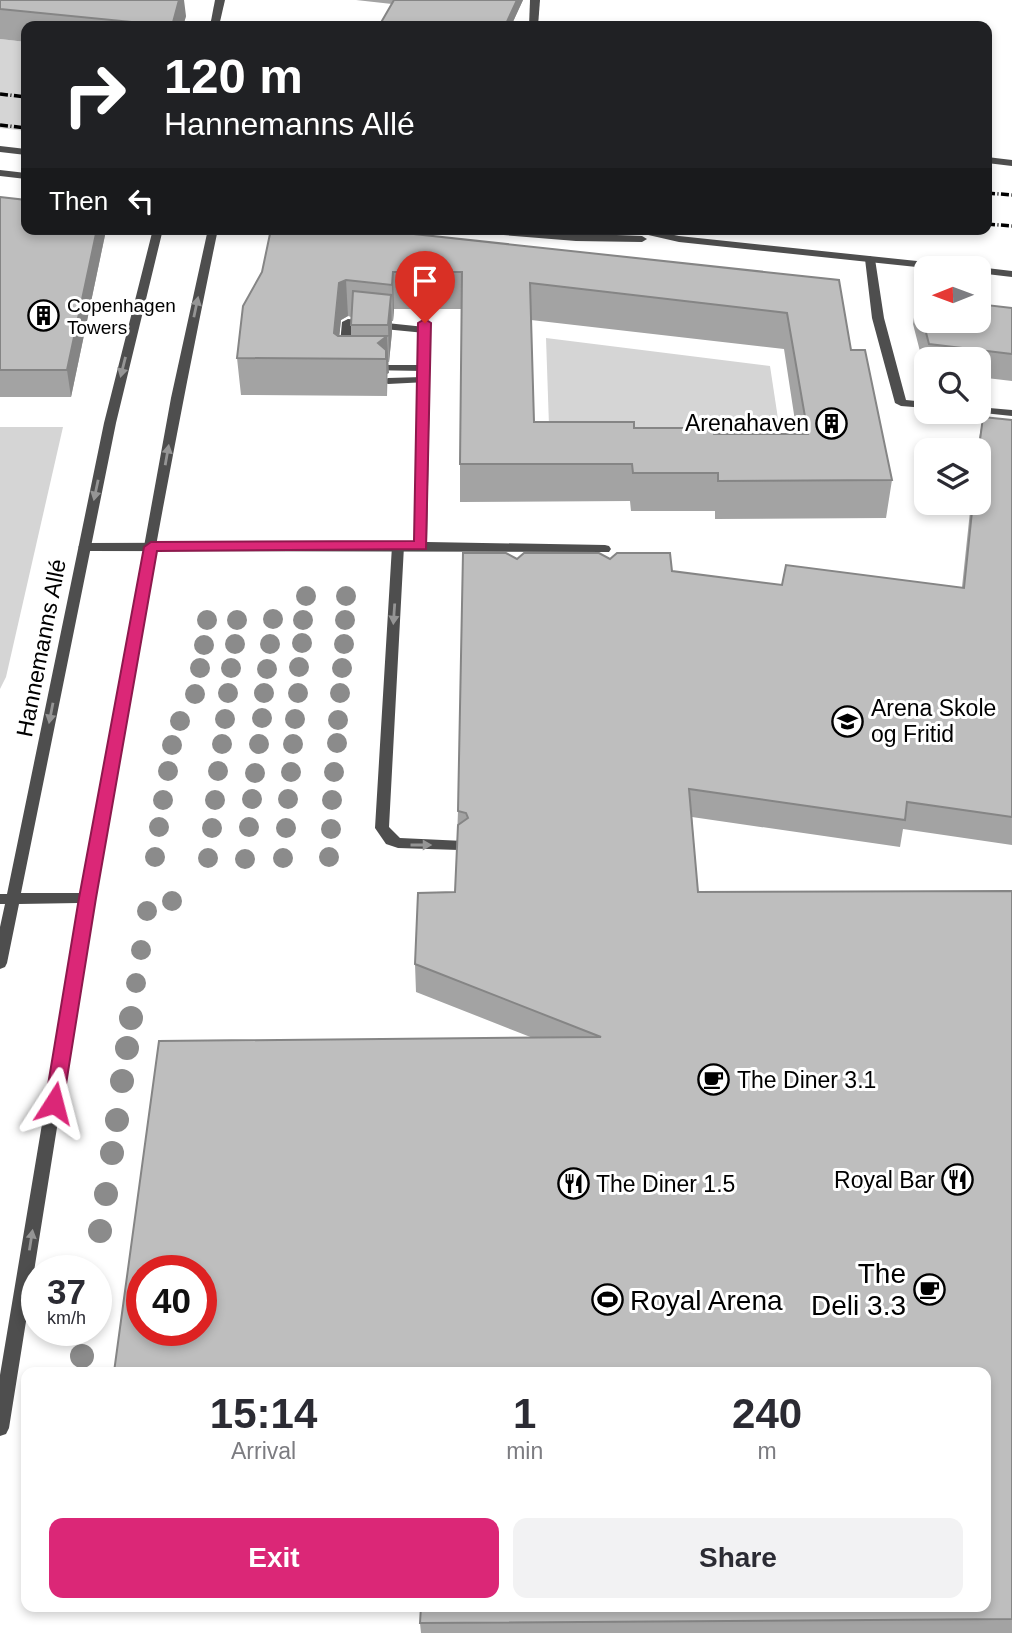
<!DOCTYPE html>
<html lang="en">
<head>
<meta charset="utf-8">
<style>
	:root { --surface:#fff; --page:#f2f2f3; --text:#2b2b33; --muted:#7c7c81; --accent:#db2777 }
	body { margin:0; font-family:Helvetica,sans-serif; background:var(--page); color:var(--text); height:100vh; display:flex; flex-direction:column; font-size:26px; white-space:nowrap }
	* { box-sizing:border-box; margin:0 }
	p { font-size:23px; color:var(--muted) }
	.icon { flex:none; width:38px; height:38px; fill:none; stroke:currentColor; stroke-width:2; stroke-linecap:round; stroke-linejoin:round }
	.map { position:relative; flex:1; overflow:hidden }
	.side { position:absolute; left:21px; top:1367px; width:970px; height:245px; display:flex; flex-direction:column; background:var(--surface); border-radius:14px; box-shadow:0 4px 10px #0003 }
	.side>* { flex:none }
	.guide { position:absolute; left:21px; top:21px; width:971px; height:214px; border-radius:14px; box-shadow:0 4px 10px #0003; background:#202124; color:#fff; overflow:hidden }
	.needle { width:46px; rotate:269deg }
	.controls { position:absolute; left:914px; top:256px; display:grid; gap:14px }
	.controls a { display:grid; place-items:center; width:77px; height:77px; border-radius:14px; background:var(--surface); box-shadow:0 4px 10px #0003; font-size:35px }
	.speed { position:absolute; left:21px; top:1255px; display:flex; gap:14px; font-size:35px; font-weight:700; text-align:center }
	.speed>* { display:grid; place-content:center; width:91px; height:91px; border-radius:50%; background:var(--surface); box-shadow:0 4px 10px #0003; line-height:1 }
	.speed small { font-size:18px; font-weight:400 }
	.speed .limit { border:10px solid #d22; background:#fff; color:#111 }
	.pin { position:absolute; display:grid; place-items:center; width:60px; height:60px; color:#fff; margin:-72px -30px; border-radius:50% 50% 50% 0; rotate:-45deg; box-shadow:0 0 7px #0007 }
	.pin .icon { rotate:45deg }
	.me { position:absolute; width:77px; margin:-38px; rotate:9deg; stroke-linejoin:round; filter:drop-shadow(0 0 5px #0008) }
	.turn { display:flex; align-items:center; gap:24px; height:147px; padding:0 28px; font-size:32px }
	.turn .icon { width:91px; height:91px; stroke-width:2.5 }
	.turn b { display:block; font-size:49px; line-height:60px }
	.then { display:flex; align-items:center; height:66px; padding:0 28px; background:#0003; gap:14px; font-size:26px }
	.eta { display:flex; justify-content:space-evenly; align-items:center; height:119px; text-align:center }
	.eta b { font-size:42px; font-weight:800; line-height:49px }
	.button { display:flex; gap:14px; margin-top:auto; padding:14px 28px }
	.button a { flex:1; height:80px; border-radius:14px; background:var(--accent); color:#fff; font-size:28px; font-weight:800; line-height:80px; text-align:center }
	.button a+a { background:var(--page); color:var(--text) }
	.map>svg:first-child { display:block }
	.green { fill:#d5d5d5 }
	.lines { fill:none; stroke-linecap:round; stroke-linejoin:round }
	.service { fill:#4e4e4e; fill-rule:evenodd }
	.minor { fill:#4e4e4e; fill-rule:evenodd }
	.tertiary { fill:#4e4e4e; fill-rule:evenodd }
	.rail { stroke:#000; stroke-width:3.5; stroke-dasharray:8 2.5 1 2.5; stroke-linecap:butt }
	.tree { fill:#8b8b8b }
	.wall { fill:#a3a3a3; fill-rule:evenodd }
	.shaded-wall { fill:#858585 }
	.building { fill:#bebebe; stroke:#858585; stroke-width:2; fill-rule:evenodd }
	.oneway { fill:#959595 }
	.route { fill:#db2777; stroke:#8e194d; stroke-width:2 }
	.labels { text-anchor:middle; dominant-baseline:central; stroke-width:6; stroke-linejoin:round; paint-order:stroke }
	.far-poi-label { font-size:19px; fill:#000; stroke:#fff; text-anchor:start }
	.poi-label { font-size:23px; fill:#000; stroke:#fff; text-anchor:start }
	.street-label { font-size:23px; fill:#000; stroke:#fff }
	.near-poi-label { font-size:28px; fill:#000; stroke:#fff; text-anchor:end }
</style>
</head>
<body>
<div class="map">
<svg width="1012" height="1633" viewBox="0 0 1012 1633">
	<rect width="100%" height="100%" fill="#fff"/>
	<g class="green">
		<path d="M 0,39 L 26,42 L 26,131 L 0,128 Z"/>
		<path d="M 546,338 L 770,366 L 785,465 L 550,455 Z"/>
		<path d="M 0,427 L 63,427 L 6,677 L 0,689 Z"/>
	</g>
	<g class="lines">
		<g class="service">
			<path d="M 530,0 L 540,0 L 538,26 L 529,26 Z"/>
			<path d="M 870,256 L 875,259 L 884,318 L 906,400 L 926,402 L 926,408 L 901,406 L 895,403 L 872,318 L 865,259 Z"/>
			<path d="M 348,319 L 425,327 L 431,330 L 425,333 L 353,326 L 351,355 L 345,358 L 339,355 L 342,322 Z"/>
			<path d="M 369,365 L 424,365 L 430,368 L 424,371 L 365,370 L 365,366 Z"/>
			<path d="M 423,377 L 429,380 L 427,382 L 388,384 L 382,381 L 388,378 Z"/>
			<path d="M 978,407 L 1012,410 L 1012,416 L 974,412 L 978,411 Z"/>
			<path d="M 398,542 L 404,546 L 389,827 L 400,838 L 464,841 L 466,845 L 459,850 L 398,848 L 386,844 L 375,828 L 392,546 Z"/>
		</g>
		<g class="minor">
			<path d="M 215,0 L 225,0 L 219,26 L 210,26 Z"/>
			<path d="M 987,157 L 1012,160 L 1012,166 L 987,163 Z"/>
			<path d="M 425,320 L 431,323 L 427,542 L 605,545 L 609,546 L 611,549 L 609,552 L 84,551 L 78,547 L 84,543 L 415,542 L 419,323 Z"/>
		</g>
		<g class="tertiary">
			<path d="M 0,146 L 26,149 L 26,155 L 0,152 Z"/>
			<path d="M 0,170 L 26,173 L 26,179 L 0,176 Z"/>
			<path d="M 153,229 L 163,229 L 116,423 L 21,893 L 81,893 L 171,398 L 208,229 L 218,229 C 135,626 73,1028 9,1428 L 6,1434 L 0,1436 L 0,1375 L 79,903 L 19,904 L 7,963 L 5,967 L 0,969 L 0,927 L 5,904 L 0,904 L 0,894 L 7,894 L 104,423 Z"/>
			<path d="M 461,229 L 642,236 L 647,239 L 642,242 L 576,241 L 466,232 Z"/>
			<path d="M 622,229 L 645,229 L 679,236 L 955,265 L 960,268 L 926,268 L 679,242 Z"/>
			<path d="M 978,267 L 1012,271 L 1012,277 L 978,273 L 978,268 L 974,268 Z"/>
		</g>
		<g class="rail">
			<path d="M 0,94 L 26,97"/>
			<path d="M 0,125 L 26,128"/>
			<path d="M 987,193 L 1012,195"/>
			<path d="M 987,224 L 1012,226"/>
		</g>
	</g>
	<g class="tree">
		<circle cx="306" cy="596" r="10"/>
		<circle cx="346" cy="596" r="10"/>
		<circle cx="273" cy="619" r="10"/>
		<circle cx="207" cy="620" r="10"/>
		<circle cx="237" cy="620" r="10"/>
		<circle cx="303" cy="620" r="10"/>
		<circle cx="345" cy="620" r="10"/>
		<circle cx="302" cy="643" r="10"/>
		<circle cx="235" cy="644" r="10"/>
		<circle cx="270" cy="644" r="10"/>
		<circle cx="344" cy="644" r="10"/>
		<circle cx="204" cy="645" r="10"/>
		<circle cx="299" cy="667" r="10"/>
		<circle cx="200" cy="668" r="10"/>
		<circle cx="231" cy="668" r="10"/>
		<circle cx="342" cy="668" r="10"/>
		<circle cx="267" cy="669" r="10"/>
		<circle cx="228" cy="693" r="10"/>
		<circle cx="264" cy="693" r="10"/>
		<circle cx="298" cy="693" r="10"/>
		<circle cx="340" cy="693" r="10"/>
		<circle cx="195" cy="694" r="10"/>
		<circle cx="262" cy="718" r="10"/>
		<circle cx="225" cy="719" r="10"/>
		<circle cx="295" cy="719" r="10"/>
		<circle cx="338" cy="720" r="10"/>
		<circle cx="180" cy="721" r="10"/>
		<circle cx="337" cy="743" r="10"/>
		<circle cx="222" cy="744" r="10"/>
		<circle cx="259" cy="744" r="10"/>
		<circle cx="293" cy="744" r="10"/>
		<circle cx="172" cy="745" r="10"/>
		<circle cx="168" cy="771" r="10"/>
		<circle cx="218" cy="771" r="10"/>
		<circle cx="291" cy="772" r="10"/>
		<circle cx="334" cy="772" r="10"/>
		<circle cx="255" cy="773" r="10"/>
		<circle cx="252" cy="799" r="10"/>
		<circle cx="288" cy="799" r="10"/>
		<circle cx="163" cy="800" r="10"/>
		<circle cx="215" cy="800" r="10"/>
		<circle cx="332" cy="800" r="10"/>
		<circle cx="159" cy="827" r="10"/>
		<circle cx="249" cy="827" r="10"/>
		<circle cx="212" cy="828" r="10"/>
		<circle cx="286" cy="828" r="10"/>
		<circle cx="331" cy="829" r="10"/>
		<circle cx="155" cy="857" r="10"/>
		<circle cx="329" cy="857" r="10"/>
		<circle cx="208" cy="858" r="10"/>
		<circle cx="283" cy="858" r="10"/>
		<circle cx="245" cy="859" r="10"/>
		<circle cx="172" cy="901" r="10"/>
		<circle cx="147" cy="911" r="10"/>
		<circle cx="141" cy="950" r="10"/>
		<circle cx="136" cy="983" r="10"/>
		<circle cx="131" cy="1018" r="12"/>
		<circle cx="127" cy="1048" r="12"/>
		<circle cx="122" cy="1081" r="12"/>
		<circle cx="117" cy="1120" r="12"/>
		<circle cx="112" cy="1153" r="12"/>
		<circle cx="106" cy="1194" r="12"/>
		<circle cx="100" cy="1231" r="12"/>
		<circle cx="82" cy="1356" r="12"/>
	</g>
	<g class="wall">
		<path d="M 0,0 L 186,16 L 183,26 L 26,26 L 26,42 L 0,39 Z"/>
		<path d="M 356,0 L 523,0 L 511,26 L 392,4 Z"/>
		<path d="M 0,197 L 105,235 L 71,397 L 0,397 Z"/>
		<path d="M 271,229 L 839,280 L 851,350 L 892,480 L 886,518 L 715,519 L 715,511 L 631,511 L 630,501 L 460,502 L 460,464 L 462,309 L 394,309 L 393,321 L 392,321 L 392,332 L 389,362 L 388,362 L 387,396 L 241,395 L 237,358 L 262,272 ZM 348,316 L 351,317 L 351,336 L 339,336 L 341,320 ZM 531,320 L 784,349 L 797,434 L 714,434 L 634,428 L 534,422 Z"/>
		<path d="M 917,298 L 1012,308 L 1012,381 L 978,377 L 978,359 L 926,359 L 925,371 L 913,324 Z"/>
		<path d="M 983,417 L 1012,420 L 1012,845 L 903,829 L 900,847 L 692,817 L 698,892 L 1012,891 L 1012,1633 L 421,1633 L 420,1623 L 985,1606 L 533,1038 L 416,992 L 415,964 L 455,892 L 458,811 L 517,559 L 610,559 L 672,571 L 782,585 L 962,587 L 971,502 L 978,502 L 978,450 L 977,450 Z"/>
	</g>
	<g class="shaded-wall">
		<path d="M 179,0 L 184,0 L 186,16 L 183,26 L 172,26 Z"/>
		<path d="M 517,0 L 523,0 L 511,26 L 505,26 Z"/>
		<path d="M 97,229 L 104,229 L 105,235 L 71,397 L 67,370 Z"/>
		<path d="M 393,272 L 394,309 L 393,321 L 392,285 Z"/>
		<path d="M 346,280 L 348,316 L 341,320 L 337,359 L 334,333 L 339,283 Z"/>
		<path d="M 391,295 L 392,332 L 389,362 L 388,325 Z"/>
		<path d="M 387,336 L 389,373 L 387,374 L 387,396 L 386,359 L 378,343 Z"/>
	</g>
	<g class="building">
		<path d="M 0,0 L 179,0 L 172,26 L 0,9 Z"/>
		<path d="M 394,0 L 517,0 L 505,26 L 379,26 Z"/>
		<path d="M 0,197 L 26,200 L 26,229 L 97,229 L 67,370 L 0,370 Z"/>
		<path d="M 271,229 L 368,229 L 839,280 L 851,350 L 865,350 L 892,480 L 718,481 L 718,473 L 633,473 L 632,464 L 460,464 L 462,272 L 393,272 L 392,285 L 346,280 L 339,283 L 334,333 L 338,336 L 387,336 L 378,343 L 386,350 L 386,359 L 237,358 L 243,306 L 262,272 ZM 530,283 L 787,313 L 808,434 L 714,434 L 713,428 L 634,428 L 634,422 L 534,422 Z"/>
		<path d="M 353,291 L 391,295 L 388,325 L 351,325 Z"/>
		<path d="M 917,298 L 926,299 L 926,320 L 978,320 L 978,304 L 1012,308 L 1012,354 L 929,344 Z"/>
		<path d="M 983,417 L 1012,420 L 1012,817 L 907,802 L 905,820 L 689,789 L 698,892 L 1012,891 L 1012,1619 L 420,1623 L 421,1606 L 985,1606 L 985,1372 L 114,1372 L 159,1041 L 601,1037 L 415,964 L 418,893 L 455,892 L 458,825 L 468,818 L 466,813 L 458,811 L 463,553 L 506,553 L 517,559 L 524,553 L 599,553 L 610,559 L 617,553 L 670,553 L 672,571 L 782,585 L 786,565 L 964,588 L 973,502 L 978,502 L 978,455 ZM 142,1270 L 201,1270 L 201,1330 L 142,1330 Z"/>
	</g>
	<defs><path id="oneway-solid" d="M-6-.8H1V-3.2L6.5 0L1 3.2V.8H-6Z" transform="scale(1.75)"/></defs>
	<g class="oneway">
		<use href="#oneway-solid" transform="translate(196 307) rotate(-78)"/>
		<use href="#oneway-solid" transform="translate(123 367) rotate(104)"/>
		<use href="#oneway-solid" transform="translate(167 455) rotate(-80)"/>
		<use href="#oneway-solid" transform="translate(96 490) rotate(102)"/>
		<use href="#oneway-solid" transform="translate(394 614) rotate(94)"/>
		<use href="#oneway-solid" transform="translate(51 713) rotate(101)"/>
		<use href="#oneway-solid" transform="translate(421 845)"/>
		<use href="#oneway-solid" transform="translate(31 1240) rotate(-81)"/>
	</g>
	<path class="route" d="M 425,319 L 431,323 L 426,549 L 157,551 L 96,898 L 63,1103 L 60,1108 L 48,1108 L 45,1103 L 79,898 L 144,547 L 151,542 L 414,541 L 418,323 Z"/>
	<defs>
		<symbol id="building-ring" viewBox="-11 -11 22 22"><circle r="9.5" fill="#fff" stroke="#000" stroke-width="1.5"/><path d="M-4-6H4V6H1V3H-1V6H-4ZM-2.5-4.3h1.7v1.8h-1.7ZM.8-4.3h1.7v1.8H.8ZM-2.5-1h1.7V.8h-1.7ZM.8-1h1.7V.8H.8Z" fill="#000"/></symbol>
		<symbol id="school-ring" viewBox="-11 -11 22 22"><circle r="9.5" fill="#fff" stroke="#000" stroke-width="1.5"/><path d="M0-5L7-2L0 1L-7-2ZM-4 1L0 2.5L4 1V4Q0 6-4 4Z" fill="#000"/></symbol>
		<symbol id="cafe-ring" viewBox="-11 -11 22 22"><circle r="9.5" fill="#fff" stroke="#000" stroke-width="1.5"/><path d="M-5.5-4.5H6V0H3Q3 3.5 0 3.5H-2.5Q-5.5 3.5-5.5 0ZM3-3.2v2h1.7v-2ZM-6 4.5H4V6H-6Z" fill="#000"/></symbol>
		<symbol id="restaurant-ring" viewBox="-11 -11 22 22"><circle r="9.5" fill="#fff" stroke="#000" stroke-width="1.5"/><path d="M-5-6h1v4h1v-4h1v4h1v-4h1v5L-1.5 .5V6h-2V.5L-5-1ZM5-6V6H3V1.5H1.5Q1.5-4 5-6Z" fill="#000"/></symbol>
		<symbol id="stadium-ring" viewBox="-11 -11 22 22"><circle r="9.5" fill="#fff" stroke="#000" stroke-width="1.5"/><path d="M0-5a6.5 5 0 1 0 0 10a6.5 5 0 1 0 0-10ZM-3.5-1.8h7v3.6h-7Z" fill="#000"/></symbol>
	</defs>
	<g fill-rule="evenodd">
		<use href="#building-ring" x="26" y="298" width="35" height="35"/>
		<use href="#building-ring" x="814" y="406" width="35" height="35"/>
		<use href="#school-ring" x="830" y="704" width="35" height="35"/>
		<use href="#cafe-ring" x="696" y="1062" width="35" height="35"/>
		<use href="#restaurant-ring" x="940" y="1162" width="35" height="35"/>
		<use href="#restaurant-ring" x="556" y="1166" width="35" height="35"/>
		<use href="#cafe-ring" x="912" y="1272" width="35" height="35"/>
		<use href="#stadium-ring" x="590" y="1282" width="35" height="35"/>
	</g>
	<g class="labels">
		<g class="far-poi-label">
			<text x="67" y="305">Copenhagen<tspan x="67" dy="22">Towers</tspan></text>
		</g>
		<g class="poi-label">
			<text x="809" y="423" text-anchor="end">Arenahaven</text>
			<text x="871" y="708">Arena Skole<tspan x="871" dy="26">og Fritid</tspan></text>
			<text x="737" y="1080">The Diner 3.1</text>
			<text x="935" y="1180" text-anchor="end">Royal Bar</text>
			<text x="596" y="1184">The Diner 1.5</text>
		</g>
		<g class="street-label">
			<text transform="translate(41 648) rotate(-79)">Hannemanns Allé</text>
		</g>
		<g class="near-poi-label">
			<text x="906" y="1273">The<tspan x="906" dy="32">Deli 3.3</tspan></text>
			<text x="630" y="1300" text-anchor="start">Royal Arena</text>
		</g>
	</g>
</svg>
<div class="controls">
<a><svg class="needle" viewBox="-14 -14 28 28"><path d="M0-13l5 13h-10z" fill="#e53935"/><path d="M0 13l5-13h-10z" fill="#7c7c81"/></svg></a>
<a><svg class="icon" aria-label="search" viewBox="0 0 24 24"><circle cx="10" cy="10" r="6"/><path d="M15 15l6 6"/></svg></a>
<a><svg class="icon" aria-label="layers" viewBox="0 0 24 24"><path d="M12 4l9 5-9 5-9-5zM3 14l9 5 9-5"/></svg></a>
</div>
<div class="speed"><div>37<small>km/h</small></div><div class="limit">40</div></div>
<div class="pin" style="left:425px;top:323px;background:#d93025"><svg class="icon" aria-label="arrive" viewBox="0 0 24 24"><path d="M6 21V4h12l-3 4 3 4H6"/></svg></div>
<svg class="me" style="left:54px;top:1103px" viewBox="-20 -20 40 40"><path d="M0-17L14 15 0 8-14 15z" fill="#db2777" stroke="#fff" stroke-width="4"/></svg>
<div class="guide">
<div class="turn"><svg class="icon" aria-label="right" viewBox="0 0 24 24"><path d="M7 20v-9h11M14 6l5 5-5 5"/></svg><div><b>120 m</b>Hannemanns Allé</div></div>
<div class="then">Then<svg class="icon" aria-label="left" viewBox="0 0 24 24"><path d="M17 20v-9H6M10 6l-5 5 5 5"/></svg></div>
</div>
<section class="side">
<div class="eta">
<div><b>15:14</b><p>Arrival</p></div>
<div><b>1</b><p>min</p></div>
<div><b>240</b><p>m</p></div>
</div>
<div class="button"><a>Exit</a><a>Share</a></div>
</section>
</div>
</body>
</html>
